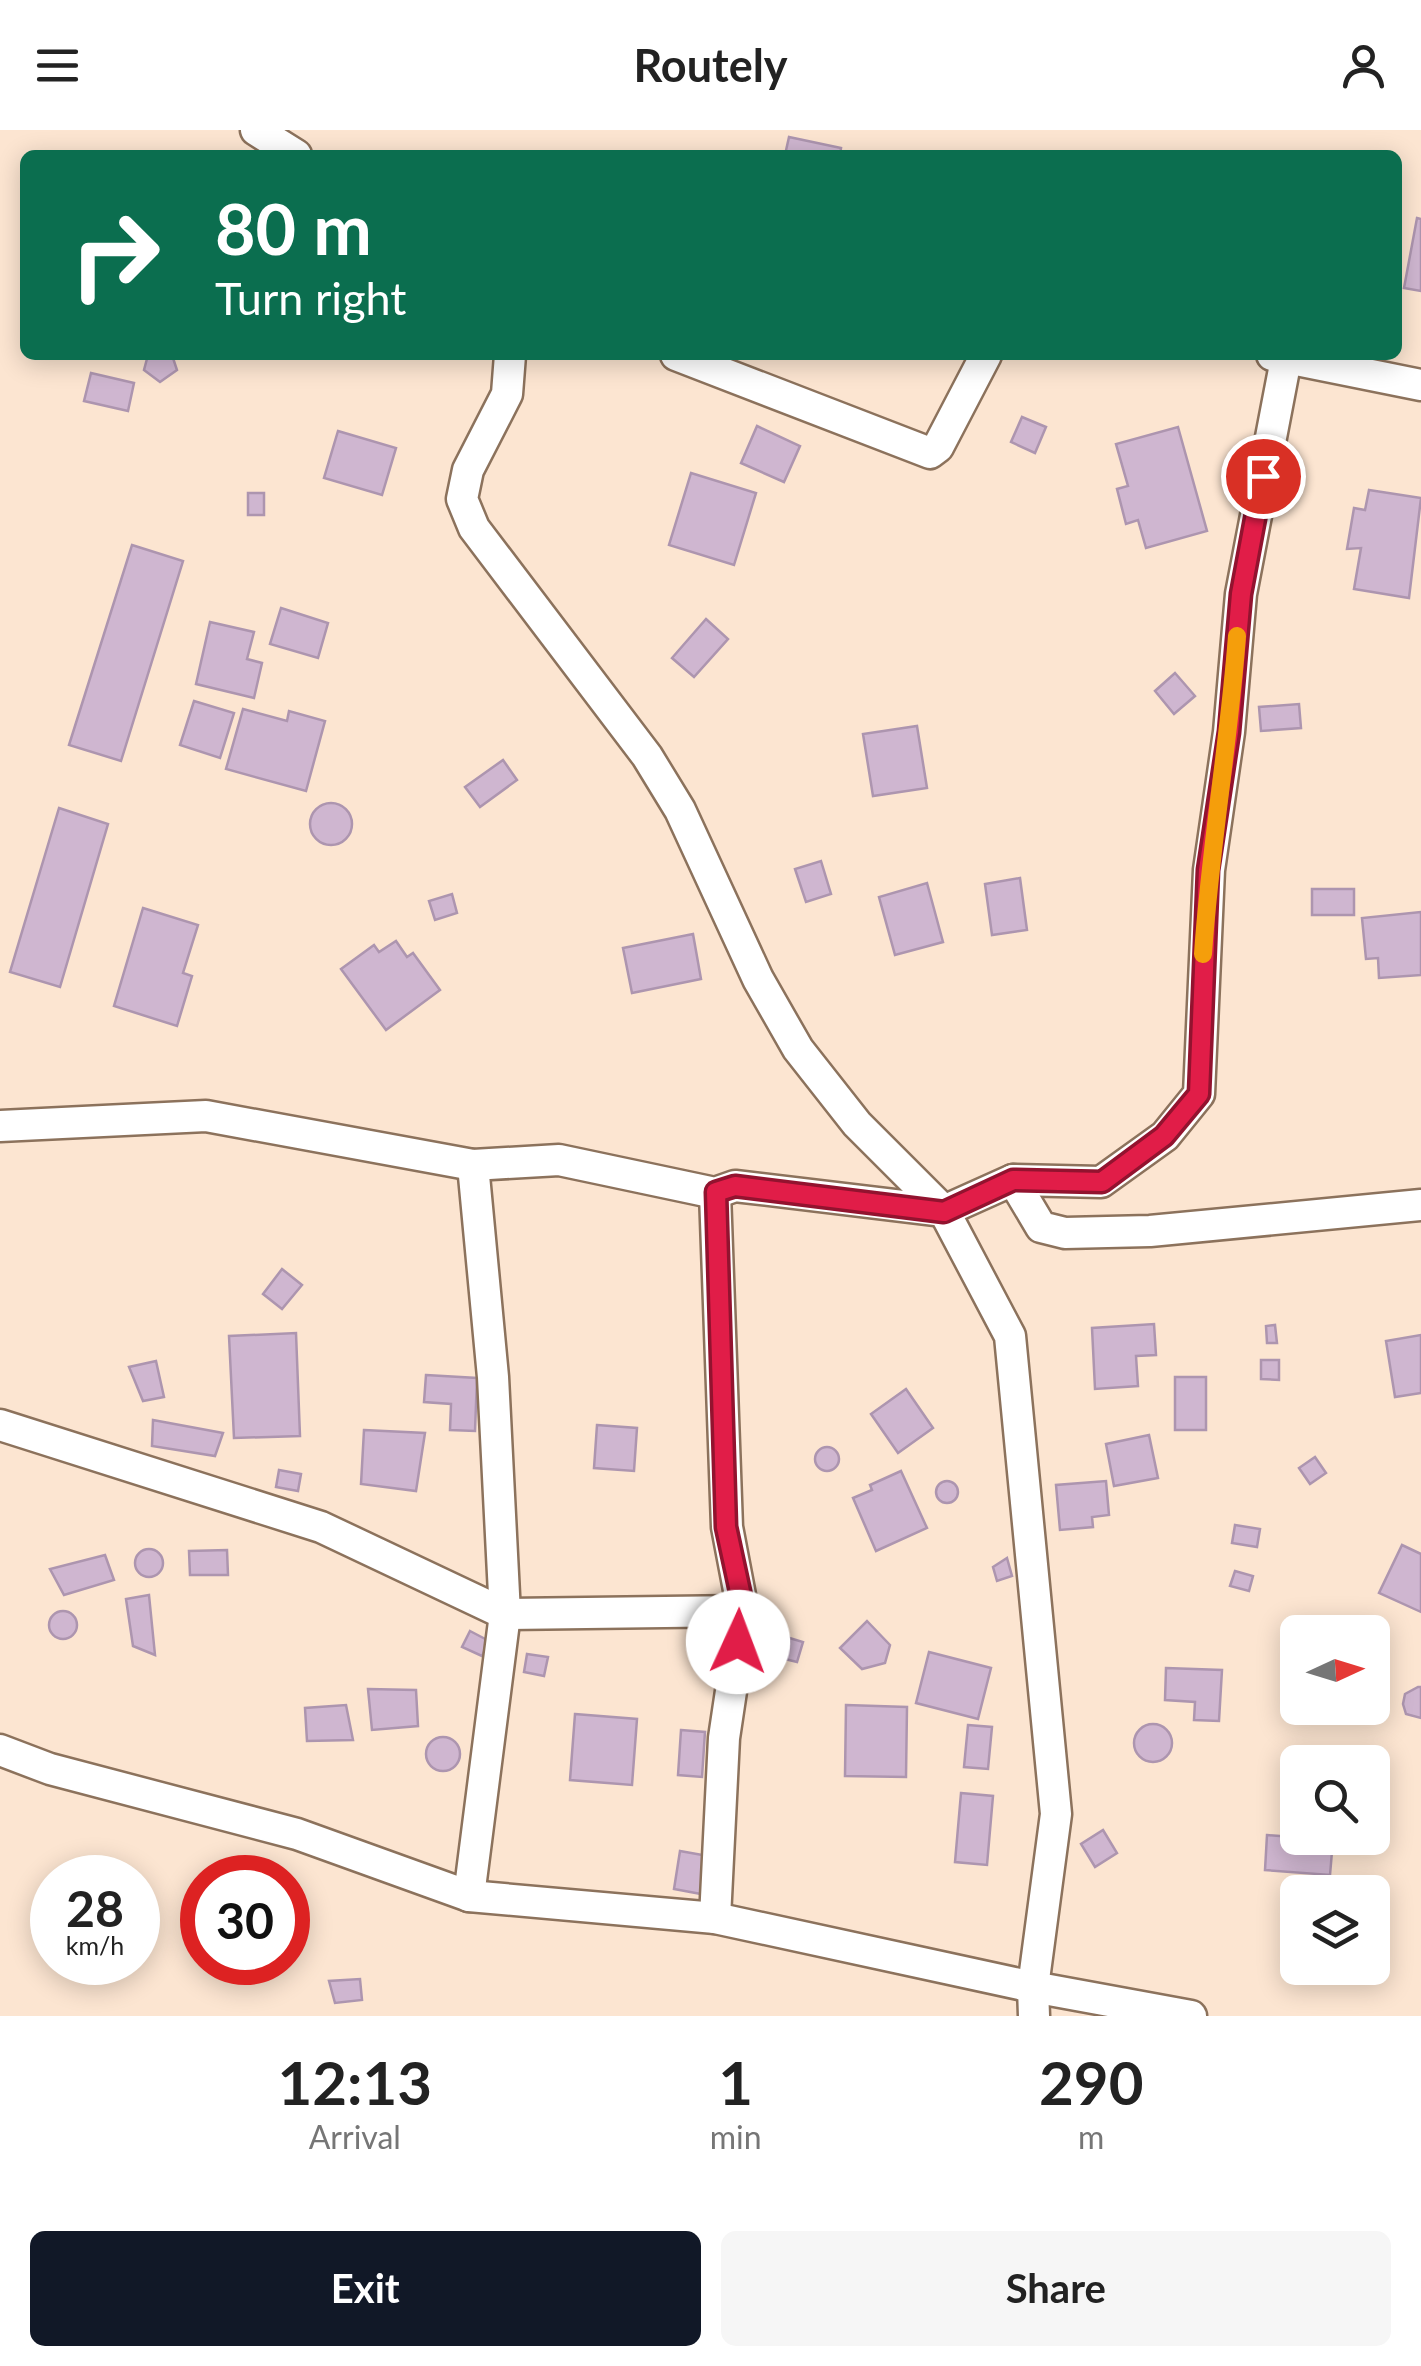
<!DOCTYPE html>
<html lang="en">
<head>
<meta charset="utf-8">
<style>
	:root { --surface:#fff; --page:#f6f6f6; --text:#222; --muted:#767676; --accent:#111827 }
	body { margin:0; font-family:Lato,sans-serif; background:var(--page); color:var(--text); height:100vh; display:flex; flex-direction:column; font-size:38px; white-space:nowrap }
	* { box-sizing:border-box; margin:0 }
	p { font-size:32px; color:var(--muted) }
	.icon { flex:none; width:55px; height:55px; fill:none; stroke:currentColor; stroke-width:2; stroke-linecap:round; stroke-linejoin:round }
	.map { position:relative; height:1886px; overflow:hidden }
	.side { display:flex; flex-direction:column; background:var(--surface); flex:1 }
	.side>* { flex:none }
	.hud { position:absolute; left:20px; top:20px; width:1382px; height:210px; border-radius:15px; box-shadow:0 5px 25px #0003; background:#0b6e4f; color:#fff; overflow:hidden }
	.needle { width:65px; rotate:86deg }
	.buttons { position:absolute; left:1280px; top:1485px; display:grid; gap:20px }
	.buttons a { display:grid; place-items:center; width:110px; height:110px; border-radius:15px; background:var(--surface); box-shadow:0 5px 25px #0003; font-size:50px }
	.speed { position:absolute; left:30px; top:1725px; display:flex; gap:20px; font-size:50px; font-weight:700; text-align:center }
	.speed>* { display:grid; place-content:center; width:130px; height:130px; border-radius:50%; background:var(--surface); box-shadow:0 5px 25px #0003; line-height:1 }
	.speed small { font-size:25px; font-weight:400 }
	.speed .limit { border:15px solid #d22; background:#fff; color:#111 }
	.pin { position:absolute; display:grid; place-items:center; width:85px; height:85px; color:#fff; margin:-42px; border:5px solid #fff; border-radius:50%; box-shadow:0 2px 10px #0007 }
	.me { position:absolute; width:110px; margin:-55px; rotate:2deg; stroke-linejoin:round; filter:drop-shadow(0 0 8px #0008) }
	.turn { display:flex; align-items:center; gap:35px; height:210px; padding:0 30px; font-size:45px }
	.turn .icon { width:130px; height:130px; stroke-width:2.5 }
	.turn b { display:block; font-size:70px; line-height:85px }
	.eta { display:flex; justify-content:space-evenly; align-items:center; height:170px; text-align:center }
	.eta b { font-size:60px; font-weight:700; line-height:70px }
	.action { display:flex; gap:20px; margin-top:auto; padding:20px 30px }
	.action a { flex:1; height:115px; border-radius:15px; background:var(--accent); color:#fff; font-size:40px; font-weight:700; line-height:115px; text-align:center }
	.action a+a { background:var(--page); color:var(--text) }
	header { display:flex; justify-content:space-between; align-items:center; height:130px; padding:0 30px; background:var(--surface); font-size:45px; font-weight:700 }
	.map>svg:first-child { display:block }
	.building { fill:#cfb6d0; stroke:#ad95af; stroke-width:2.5 }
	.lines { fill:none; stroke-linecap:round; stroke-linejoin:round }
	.street-casing { stroke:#8c725c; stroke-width:35 }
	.street { stroke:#fff; stroke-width:30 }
	.route-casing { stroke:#92132f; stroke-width:25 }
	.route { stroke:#e11d48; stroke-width:18 }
	.slow { stroke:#f59e0b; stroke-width:18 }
</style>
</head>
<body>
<header><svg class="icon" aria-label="menu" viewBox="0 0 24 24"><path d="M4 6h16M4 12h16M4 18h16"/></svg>Routely<svg class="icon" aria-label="person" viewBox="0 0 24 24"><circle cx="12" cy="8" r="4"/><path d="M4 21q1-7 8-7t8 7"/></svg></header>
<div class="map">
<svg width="1421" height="1886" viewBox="0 0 1421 1886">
	<rect width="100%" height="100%" fill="#fce5d1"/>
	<g class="building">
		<path d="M 789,7 L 841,18 L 840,25 L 785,25 Z"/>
		<path d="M 1417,88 L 1421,89 L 1421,161 L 1404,158 Z"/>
		<path d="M 148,225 L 172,225 L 177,240 L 160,252 L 144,240 Z"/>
		<path d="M 91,243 L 134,253 L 128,281 L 84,271 Z"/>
		<path d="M 1022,287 L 1046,297 L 1035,323 L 1011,312 Z"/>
		<path d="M 757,296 L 800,316 L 784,352 L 741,333 Z"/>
		<path d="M 1178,297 L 1207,401 L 1146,418 L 1138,390 L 1126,394 L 1117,359 L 1128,356 L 1116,314 Z"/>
		<path d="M 338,301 L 396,318 L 382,365 L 324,348 Z"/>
		<path d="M 691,343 L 756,363 L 734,435 L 669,415 Z"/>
		<path d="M 1369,360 L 1421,368 L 1409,468 L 1354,459 L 1361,418 L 1347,419 L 1354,378 L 1365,380 Z"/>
		<rect x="248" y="363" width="16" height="22"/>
		<path d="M 132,415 L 183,431 L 121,631 L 69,615 Z"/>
		<path d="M 281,478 L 328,493 L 318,528 L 270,514 Z"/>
		<path d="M 706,489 L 728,509 L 694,547 L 672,528 Z"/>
		<path d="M 210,492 L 254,502 L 247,529 L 262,533 L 254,568 L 196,554 Z"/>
		<path d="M 1175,543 L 1195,566 L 1174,584 L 1155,561 Z"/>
		<path d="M 194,571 L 234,583 L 220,628 L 180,615 Z"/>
		<path d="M 1299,574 L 1301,598 L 1261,601 L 1259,577 Z"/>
		<path d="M 243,579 L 287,591 L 289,581 L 325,591 L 306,661 L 226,639 Z"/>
		<path d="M 917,596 L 927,658 L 873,666 L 863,604 Z"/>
		<path d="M 503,630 L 517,650 L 480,677 L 465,657 Z"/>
		<circle cx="331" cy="694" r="21"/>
		<path d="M 59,678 L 108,694 L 60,857 L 10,842 Z"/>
		<path d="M 821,731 L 831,764 L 806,772 L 795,739 Z"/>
		<path d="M 1020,748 L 1027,800 L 992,805 L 985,754 Z"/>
		<path d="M 927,753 L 943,812 L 895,825 L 879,767 Z"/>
		<rect x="1312" y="759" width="42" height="26"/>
		<path d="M 452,764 L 457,783 L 435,790 L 429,771 Z"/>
		<path d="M 143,778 L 198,795 L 183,843 L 192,846 L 177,896 L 114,876 Z"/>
		<path d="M 1421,782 L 1421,845 L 1379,848 L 1378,828 L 1366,829 L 1362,788 Z"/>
		<path d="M 693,804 L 701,849 L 632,863 L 623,818 Z"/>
		<path d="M 396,811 L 407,827 L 413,823 L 440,860 L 386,900 L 341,839 L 374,815 L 379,822 Z"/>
		<path d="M 282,1139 L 302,1155 L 282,1179 L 263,1164 Z"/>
		<path d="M 1154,1194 L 1156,1225 L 1136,1226 L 1138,1256 L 1095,1259 L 1092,1198 Z"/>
		<path d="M 1275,1195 L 1277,1213 L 1267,1213 L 1266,1196 Z"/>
		<path d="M 296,1203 L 300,1306 L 234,1308 L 229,1206 Z"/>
		<path d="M 1421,1205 L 1421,1263 L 1395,1267 L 1386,1211 Z"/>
		<path d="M 1261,1230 L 1279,1230 L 1279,1250 L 1261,1249 Z"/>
		<path d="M 156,1231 L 164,1267 L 143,1271 L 129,1237 Z"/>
		<path d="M 426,1245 L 477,1248 L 475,1301 L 450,1300 L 451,1274 L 424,1272 Z"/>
		<rect x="1175" y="1247" width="31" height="53"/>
		<path d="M 906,1259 L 933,1298 L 898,1323 L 871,1284 Z"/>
		<path d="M 153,1290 L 223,1303 L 215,1326 L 152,1316 Z"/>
		<path d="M 597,1295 L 637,1298 L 634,1341 L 594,1338 Z"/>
		<path d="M 364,1300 L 425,1303 L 416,1361 L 361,1354 Z"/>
		<path d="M 1149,1305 L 1158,1348 L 1114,1356 L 1106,1314 Z"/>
		<circle cx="827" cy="1329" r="12"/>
		<path d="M 1315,1327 L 1326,1343 L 1310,1354 L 1299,1338 Z"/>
		<path d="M 279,1340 L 301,1344 L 298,1361 L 276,1357 Z"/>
		<path d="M 901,1341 L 927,1398 L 876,1421 L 853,1368 L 872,1360 L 870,1355 Z"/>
		<circle cx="947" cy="1362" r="11"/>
		<path d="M 1106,1351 L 1109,1385 L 1092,1387 L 1093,1397 L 1060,1400 L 1056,1355 Z"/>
		<path d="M 1235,1395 L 1260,1399 L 1257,1417 L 1232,1413 Z"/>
		<path d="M 1402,1415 L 1421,1424 L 1421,1482 L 1379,1463 Z"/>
		<circle cx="149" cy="1433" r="14"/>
		<path d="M 227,1420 L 228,1445 L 190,1445 L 189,1421 Z"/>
		<path d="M 105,1425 L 114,1450 L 64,1465 L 50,1439 Z"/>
		<path d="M 1007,1428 L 1012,1446 L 997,1451 L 993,1437 Z"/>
		<path d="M 1235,1441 L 1253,1446 L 1249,1461 L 1230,1456 Z"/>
		<path d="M 149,1465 L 155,1525 L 133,1516 L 126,1469 Z"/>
		<circle cx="63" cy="1495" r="14"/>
		<path d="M 867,1491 L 890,1515 L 885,1533 L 862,1539 L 840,1518 Z"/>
		<path d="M 470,1501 L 489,1511 L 482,1526 L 462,1517 Z"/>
		<path d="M 783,1506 L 803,1512 L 797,1532 L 777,1527 Z"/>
		<path d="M 929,1522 L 991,1538 L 978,1589 L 916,1573 Z"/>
		<path d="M 527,1524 L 548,1527 L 544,1546 L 524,1542 Z"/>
		<path d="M 1166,1538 L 1222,1540 L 1219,1591 L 1194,1590 L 1195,1572 L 1165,1570 Z"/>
		<path d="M 1418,1557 L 1421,1557 L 1421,1588 L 1406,1584 L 1403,1574 L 1405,1564 Z"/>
		<path d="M 368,1559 L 416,1560 L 418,1596 L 372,1600 Z"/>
		<path d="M 346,1575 L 353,1610 L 307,1611 L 305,1578 Z"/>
		<path d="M 846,1575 L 907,1577 L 906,1647 L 845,1646 Z"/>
		<path d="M 575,1584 L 637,1589 L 632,1655 L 570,1650 Z"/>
		<circle cx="1153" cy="1613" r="19"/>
		<path d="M 968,1595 L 992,1597 L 988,1639 L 964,1637 Z"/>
		<path d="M 681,1600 L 705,1602 L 702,1647 L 678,1645 Z"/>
		<circle cx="443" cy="1624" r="17"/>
		<path d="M 961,1663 L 993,1666 L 987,1735 L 955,1732 Z"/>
		<path d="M 1103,1700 L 1117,1723 L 1095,1737 L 1081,1714 Z"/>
		<path d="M 1267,1705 L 1333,1710 L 1330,1745 L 1265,1740 Z"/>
		<path d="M 680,1721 L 708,1726 L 701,1764 L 674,1759 Z"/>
		<path d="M 360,1849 L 362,1870 L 335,1873 L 329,1851 Z"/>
	</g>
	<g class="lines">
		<defs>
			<g id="street">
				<path d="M 256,0 L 296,25"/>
				<path d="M 510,225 L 507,264 L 468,340 L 462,369 L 474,398 L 647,626 L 680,680 L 758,849 L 798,919 L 857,994 L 944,1081 L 1010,1206 L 1056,1684 L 1033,1857 L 1034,1886"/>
				<path d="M 676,225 L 930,323 L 938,317 L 986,225"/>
				<path d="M 1272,225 L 1421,255"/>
				<path d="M 0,996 L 206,986 L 473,1035 L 559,1030 L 715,1063 L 735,1056 L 944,1081 L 1013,1050 L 1101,1052 L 1165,1006 L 1199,964 L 1209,740 L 1229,602 L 1241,464 L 1286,229"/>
				<path d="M 1013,1050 L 1041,1097 L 1065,1103 L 1150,1101 L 1421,1075"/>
				<path d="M 0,1295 L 321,1397 L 505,1484 L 743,1481"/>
				<path d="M 0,1620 L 50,1639 L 297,1704 L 469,1766 L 715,1788 L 1033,1857 L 1191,1886"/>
				<path d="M 469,1766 L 505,1484 L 493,1247 L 473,1035"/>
				<path d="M 715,1788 L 724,1608 L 743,1481 L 727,1397 L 715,1063"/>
			</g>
		</defs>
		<use href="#street" class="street-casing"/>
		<use href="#street" class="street"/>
	</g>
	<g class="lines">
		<defs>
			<path id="route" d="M 738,1512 L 744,1480 L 726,1397 L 716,1062 L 735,1056 L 944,1082 L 1013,1050 L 1102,1052 L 1164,1006 L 1199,964 L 1208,740 L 1229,602 L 1241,464 L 1263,346"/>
		</defs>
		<use href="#route" class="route-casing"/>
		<use href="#route" class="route"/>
		<path class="slow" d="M 1203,824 C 1210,718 1229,613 1237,506"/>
	</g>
</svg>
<div class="buttons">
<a><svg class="needle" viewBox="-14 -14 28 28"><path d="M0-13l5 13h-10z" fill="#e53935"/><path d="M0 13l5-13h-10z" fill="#767676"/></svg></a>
<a><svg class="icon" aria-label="search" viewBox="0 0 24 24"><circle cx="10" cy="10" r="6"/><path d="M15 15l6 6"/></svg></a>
<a><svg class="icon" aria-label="layers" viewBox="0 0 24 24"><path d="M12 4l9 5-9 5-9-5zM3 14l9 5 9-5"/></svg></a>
</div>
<div class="speed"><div>28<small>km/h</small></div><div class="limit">30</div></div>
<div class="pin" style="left:1263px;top:346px;background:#d93025"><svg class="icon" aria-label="arrive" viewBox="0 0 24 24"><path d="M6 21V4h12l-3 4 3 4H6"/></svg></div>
<svg class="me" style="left:738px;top:1512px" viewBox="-20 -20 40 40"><circle r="19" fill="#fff"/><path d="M0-13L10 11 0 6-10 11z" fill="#e11d48"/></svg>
<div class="hud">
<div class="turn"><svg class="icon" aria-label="right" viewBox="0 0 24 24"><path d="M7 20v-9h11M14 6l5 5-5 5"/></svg><div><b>80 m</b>Turn right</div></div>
</div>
</div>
<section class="side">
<div class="eta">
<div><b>12:13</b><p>Arrival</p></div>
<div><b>1</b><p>min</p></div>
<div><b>290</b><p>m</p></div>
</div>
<div class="action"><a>Exit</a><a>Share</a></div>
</section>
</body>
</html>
